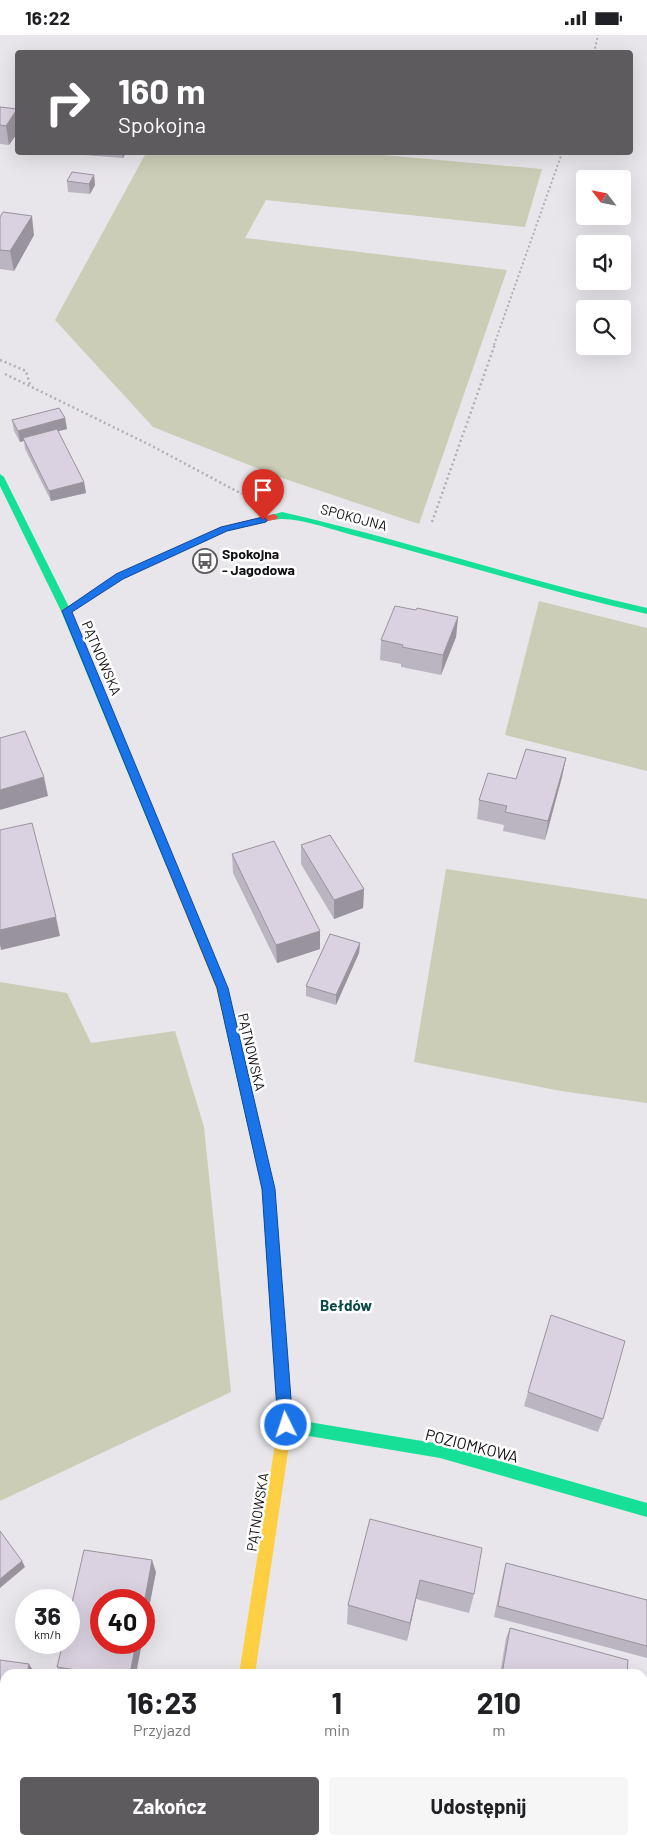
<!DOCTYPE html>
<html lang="pl">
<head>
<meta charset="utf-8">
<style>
	:root { --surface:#fff; --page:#f6f6f6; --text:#202124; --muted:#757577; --accent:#5d5b5e }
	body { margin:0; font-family:Barlow,sans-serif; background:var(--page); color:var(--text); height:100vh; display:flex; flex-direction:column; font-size:19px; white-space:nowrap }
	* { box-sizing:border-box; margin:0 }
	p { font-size:16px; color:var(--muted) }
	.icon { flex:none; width:28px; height:28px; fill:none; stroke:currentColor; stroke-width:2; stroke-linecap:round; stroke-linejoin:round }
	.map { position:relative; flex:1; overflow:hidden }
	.details { position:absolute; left:0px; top:1634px; width:648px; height:176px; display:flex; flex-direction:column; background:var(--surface); border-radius:15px 15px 0 0; box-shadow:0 5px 20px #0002 }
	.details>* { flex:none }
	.top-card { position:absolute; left:15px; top:15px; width:618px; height:105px; border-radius:5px; box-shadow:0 5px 20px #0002; background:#5d5b5e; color:#fff; overflow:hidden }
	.needle { width:32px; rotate:302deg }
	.fabs { position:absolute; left:576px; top:135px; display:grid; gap:10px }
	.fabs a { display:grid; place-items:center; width:55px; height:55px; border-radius:5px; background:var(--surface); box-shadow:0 5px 20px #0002; font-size:25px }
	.speed { position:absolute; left:15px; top:1554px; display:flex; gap:10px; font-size:25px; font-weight:700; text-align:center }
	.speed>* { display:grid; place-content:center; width:65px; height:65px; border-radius:50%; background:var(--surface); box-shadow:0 5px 20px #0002; line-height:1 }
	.speed small { font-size:12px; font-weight:400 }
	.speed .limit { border:8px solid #d22; background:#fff; color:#111 }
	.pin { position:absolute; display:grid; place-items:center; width:42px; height:42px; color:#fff; margin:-51px -21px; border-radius:50% 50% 50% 0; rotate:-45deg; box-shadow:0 0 5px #0007 }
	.pin .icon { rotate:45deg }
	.me { position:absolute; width:55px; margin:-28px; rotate:356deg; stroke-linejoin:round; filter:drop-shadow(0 0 4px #0008) }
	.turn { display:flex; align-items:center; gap:18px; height:105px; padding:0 20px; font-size:22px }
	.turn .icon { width:65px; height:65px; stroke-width:2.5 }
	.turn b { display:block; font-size:35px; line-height:42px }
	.eta { display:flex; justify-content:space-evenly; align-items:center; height:85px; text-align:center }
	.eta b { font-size:30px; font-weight:700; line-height:35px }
	.cta { display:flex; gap:10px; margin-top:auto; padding:10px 20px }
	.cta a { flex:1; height:58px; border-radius:5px; background:var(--accent); color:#fff; font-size:20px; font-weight:700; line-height:58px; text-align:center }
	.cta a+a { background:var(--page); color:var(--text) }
	.status { display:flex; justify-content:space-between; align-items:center; height:35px; padding:0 25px; background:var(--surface); direction:ltr }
	.status svg { height:14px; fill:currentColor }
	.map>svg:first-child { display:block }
	.green { fill:#cbcdb6 }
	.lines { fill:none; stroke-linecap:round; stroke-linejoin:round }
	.path-far1 { stroke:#b0b0b1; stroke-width:2; stroke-dasharray:2 2.5; stroke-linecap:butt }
	.path { stroke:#b0b0b1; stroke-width:2.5; stroke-dasharray:2 3; stroke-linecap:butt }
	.street { fill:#b2b1b3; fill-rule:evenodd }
	.fast { fill:#16e098; fill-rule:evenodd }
	.slow { fill:#ffcf43; fill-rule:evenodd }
	.jam { fill:#f24e42; fill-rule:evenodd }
	.wall { fill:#bbb5c1 }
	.shaded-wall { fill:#99939d }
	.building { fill:#dad2e0; stroke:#99939d }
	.route { fill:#1a73e8; stroke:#114b97 }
	.labels { text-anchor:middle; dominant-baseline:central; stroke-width:5; stroke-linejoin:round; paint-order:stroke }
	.street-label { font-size:14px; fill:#121013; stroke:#fff }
	.poi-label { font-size:14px; font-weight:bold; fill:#121013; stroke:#fff; text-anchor:start }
	.neighbourhood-label { font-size:15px; font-weight:bold; fill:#094a47; stroke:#fff }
	.near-street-label { font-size:16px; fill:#121013; stroke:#fff }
</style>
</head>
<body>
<div class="status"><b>16:22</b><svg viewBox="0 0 49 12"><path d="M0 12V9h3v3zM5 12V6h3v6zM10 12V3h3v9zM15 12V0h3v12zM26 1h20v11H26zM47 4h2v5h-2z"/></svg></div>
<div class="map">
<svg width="647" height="1809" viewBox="0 0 647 1809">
	<rect width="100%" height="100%" fill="#e8e6ea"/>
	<g class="green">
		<path d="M 146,118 L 360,118 L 542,134 L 525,192 L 266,165 L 245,203 L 507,235 L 419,489 L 282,443 L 153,392 L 55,285 Z"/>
		<path d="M 539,566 L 647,593 L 647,736 L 505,700 Z"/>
		<path d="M 446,834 L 647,864 L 647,1068 L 561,1056 L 414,1027 Z"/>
		<path d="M 0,947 L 67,958 L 91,1008 L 175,996 L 204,1092 L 231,1357 L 0,1466 Z"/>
	</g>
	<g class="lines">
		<g class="path-far1">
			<path d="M 594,18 L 598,0"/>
			<path d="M 494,310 L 562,118"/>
		</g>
		<g class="path">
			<path d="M 0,325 L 26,336 L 30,350"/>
			<path d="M 5,339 L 150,410 L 242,459"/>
			<path d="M 432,487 L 495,309"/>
		</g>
		<path class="street" d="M 284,1805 L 324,1805 L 326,1809 L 286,1809 Z"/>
		<g class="fast">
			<path d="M 0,439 L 4,442 L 71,576 L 175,828 L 174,831 L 166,831 L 165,828 L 61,576 L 0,451 Z"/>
			<path d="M 282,477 C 405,505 524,545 647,573 L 647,579 C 549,557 453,526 356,501 C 336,496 292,480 274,485 L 270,482 L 271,480 Z"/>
			<path d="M 230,981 L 234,983 L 236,986 L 274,1154 L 287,1318 L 285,1323 L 280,1324 L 275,1323 L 273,1318 L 262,1154 L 224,986 L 226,983 Z"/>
			<path d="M 285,1383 L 440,1409 L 647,1468 L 647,1482 L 440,1423 L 285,1397 L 280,1395 L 278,1390 L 280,1385 Z"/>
			<path d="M 213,1805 L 229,1805 L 228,1809 L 212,1809 Z"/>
		</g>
		<g class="slow">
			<path d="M 170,824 L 175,828 L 228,953 L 236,986 L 234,989 L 230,991 L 226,989 L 224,986 L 216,953 L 165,828 Z"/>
			<path d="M 280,1312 L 285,1313 L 287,1318 L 292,1390 L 255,1639 L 239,1639 L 278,1390 L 273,1318 L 275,1313 Z"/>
		</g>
		<path class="jam" d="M 274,479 L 278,482 L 277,484 L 227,496 L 123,544 L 69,578 L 66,579 L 61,576 L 117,540 L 221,492 Z"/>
	</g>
	<g class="wall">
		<path d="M 0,72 L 18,77 L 18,97 L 9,110 L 0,109 Z"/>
		<path d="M 84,118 L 126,118 L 123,123 L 84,120 Z"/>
		<path d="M 94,140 L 95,150 L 90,159 L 68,157 L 67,146 Z"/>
		<path d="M 0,182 L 34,200 L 14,236 L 0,234 Z"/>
		<path d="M 65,383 L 67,394 L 58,396 L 84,447 L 86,458 L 51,466 L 25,414 L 24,406 L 20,407 L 14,396 L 12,385 Z"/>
		<path d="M 416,575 L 458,582 L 456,602 L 441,640 L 401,632 L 401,629 L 380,625 L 381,605 Z"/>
		<path d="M 566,723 L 562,742 L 545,805 L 503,796 L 504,790 L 477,784 L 479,765 L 516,744 Z"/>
		<path d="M 301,810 L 364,854 L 363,873 L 334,884 L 301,829 Z"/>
		<path d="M 232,819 L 320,914 L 277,928 L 233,838 Z"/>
		<path d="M 360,908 L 359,918 L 336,970 L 306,961 L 306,951 Z"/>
		<path d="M 528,1357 L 603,1384 L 598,1397 L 524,1371 Z"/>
		<path d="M 370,1484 L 474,1559 L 469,1578 L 416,1564 L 407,1606 L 347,1589 L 348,1570 Z"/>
		<path d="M 506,1528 L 647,1565 L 647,1623 L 494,1582 L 503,1539 Z"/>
		<path d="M 156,1537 L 144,1598 L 144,1565 L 136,1639 L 61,1639 L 57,1632 Z"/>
		<path d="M 510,1593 L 627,1639 L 500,1639 L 506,1603 Z"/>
		<path d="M 0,1625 L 29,1629 L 32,1634 L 31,1639 L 5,1639 L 5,1711 L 0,1710 Z"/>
	</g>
	<g class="shaded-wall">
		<path d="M 17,74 L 18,97 L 9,110 L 6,91 Z"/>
		<path d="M 122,118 L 126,118 L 123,123 Z"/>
		<path d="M 94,140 L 95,150 L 90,159 L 89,149 Z"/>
		<path d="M 32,181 L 34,200 L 14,236 L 10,216 Z"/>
		<path d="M 65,383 L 67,394 L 25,405 L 23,403 L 24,406 L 20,407 L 18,396 Z"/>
		<path d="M 84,447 L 86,458 L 51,466 L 49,456 Z"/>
		<path d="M 458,582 L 456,602 L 441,640 L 443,620 Z"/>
		<path d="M 566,723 L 562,742 L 545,805 L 548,786 Z"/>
		<path d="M 44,742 L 48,761 L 0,775 L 0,755 Z"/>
		<path d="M 364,854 L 363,873 L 334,884 L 334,865 Z"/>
		<path d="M 56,882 L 60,901 L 1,915 L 0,910 L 0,895 Z"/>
		<path d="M 320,896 L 320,914 L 277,928 L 276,910 Z"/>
		<path d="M 360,908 L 359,918 L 336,970 L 336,960 Z"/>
		<path d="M 152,1525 L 156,1537 L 144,1598 L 144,1569 Z"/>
		<path d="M 22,1526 L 25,1532 L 0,1553 L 0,1544 Z"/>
		<path d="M 420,1545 L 416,1564 L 407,1606 L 410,1588 Z"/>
		<path d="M 136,1608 L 142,1608 L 136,1639 L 130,1639 Z"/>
		<path d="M 29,1629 L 32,1634 L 31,1639 L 27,1639 Z"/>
		<path d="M 98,1805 L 105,1805 L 104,1809 L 98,1809 Z"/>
	</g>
	<g class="building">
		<path d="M 0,72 L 17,74 L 6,91 L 0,90 Z"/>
		<path d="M 72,137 L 94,140 L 89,149 L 67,146 Z"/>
		<path d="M 3,177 L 32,181 L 10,216 L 0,215 L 0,182 Z"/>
		<path d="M 59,373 L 65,383 L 18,396 L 12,385 Z"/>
		<path d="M 57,394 L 84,447 L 49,456 L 23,403 Z"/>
		<path d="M 395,571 L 416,575 L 417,573 L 458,582 L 443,620 L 402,612 L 403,610 L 381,605 Z"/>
		<path d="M 25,696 L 44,742 L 0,755 L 0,703 Z"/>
		<path d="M 526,714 L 566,723 L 548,786 L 505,777 L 507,771 L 479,765 L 488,738 L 516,744 Z"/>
		<path d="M 32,788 L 56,882 L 0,895 L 0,795 Z"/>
		<path d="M 330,800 L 364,854 L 334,865 L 301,810 Z"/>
		<path d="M 274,806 L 320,896 L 276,910 L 232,819 Z"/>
		<path d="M 330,899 L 360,908 L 336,960 L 306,951 Z"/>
		<path d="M 551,1280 L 625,1306 L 603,1384 L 528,1357 Z"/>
		<path d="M 370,1484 L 482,1513 L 474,1559 L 420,1545 L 410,1588 L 348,1570 Z"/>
		<path d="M 0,1496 L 22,1526 L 0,1544 Z"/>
		<path d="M 84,1515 L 152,1525 L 144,1569 L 144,1565 L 101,1565 L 101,1608 L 136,1608 L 130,1639 L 102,1639 L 57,1632 L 63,1608 L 69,1608 L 69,1581 Z"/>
		<path d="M 506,1528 L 647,1565 L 647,1611 L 498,1571 Z"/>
		<path d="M 510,1593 L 628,1625 L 627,1639 L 502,1639 Z"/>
		<path d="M 0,1625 L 29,1629 L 27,1639 L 5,1639 L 5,1707 L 0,1706 Z"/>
		<path d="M 642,1797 L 647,1799 L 647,1809 L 443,1809 L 444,1805 L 642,1805 Z"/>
		<path d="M 17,1805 L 98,1805 L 98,1809 L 16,1809 Z"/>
	</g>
	<path class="route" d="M 263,482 L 267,485 L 266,487 L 227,496 L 123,544 L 72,577 L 228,953 L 275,1154 L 293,1390 L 290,1395 L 286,1397 L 281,1395 L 278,1390 L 262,1154 L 217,953 L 62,576 L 116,539 L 221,492 Z"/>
	<defs>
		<symbol id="bus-ring" viewBox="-11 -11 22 22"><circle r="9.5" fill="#fff" stroke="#5d5b5e" stroke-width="1.5"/><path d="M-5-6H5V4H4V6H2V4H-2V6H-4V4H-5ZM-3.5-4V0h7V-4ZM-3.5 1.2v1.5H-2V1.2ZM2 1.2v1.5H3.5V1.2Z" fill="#5d5b5e"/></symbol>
	</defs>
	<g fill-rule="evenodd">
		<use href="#bus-ring" x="191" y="512" width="28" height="28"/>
	</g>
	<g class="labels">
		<g class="street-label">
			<text transform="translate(354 482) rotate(15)">SPOKOJNA</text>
			<text transform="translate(102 623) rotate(67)">PĄTNOWSKA</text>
			<text transform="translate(252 1017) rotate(77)">PĄTNOWSKA</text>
			<text transform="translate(257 1477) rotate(-81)">PĄTNOWSKA</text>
		</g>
		<g class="poi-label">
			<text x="222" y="518">Spokojna<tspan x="222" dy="16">- Jagodowa</tspan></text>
		</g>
		<g class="neighbourhood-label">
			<text x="346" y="1270">Bełdów</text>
		</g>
		<g class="near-street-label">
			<text transform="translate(472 1410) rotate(14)">POZIOMKOWA</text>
		</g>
	</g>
</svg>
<div class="fabs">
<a><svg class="needle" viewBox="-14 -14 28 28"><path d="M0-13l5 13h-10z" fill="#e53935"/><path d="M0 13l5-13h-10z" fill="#757577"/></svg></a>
<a><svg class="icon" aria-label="sound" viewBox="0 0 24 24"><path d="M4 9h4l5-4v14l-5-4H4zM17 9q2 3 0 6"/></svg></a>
<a><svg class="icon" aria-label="search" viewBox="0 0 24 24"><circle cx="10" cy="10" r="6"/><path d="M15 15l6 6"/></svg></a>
</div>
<div class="speed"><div>36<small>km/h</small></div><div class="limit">40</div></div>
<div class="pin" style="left:263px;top:485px;background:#d93025"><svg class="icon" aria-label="arrive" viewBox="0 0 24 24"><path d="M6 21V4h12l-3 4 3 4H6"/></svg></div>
<svg class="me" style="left:286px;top:1390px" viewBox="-20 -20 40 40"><circle r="17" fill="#1a73e8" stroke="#fff" stroke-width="3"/><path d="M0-11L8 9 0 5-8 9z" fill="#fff"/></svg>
<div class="top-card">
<div class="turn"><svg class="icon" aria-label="right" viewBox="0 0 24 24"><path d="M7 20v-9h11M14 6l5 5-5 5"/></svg><div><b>160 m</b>Spokojna</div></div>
</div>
<section class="details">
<div class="eta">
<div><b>16:23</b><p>Przyjazd</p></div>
<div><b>1</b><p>min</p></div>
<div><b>210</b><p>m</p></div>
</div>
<div class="cta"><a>Zakończ</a><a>Udostępnij</a></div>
</section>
</div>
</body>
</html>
